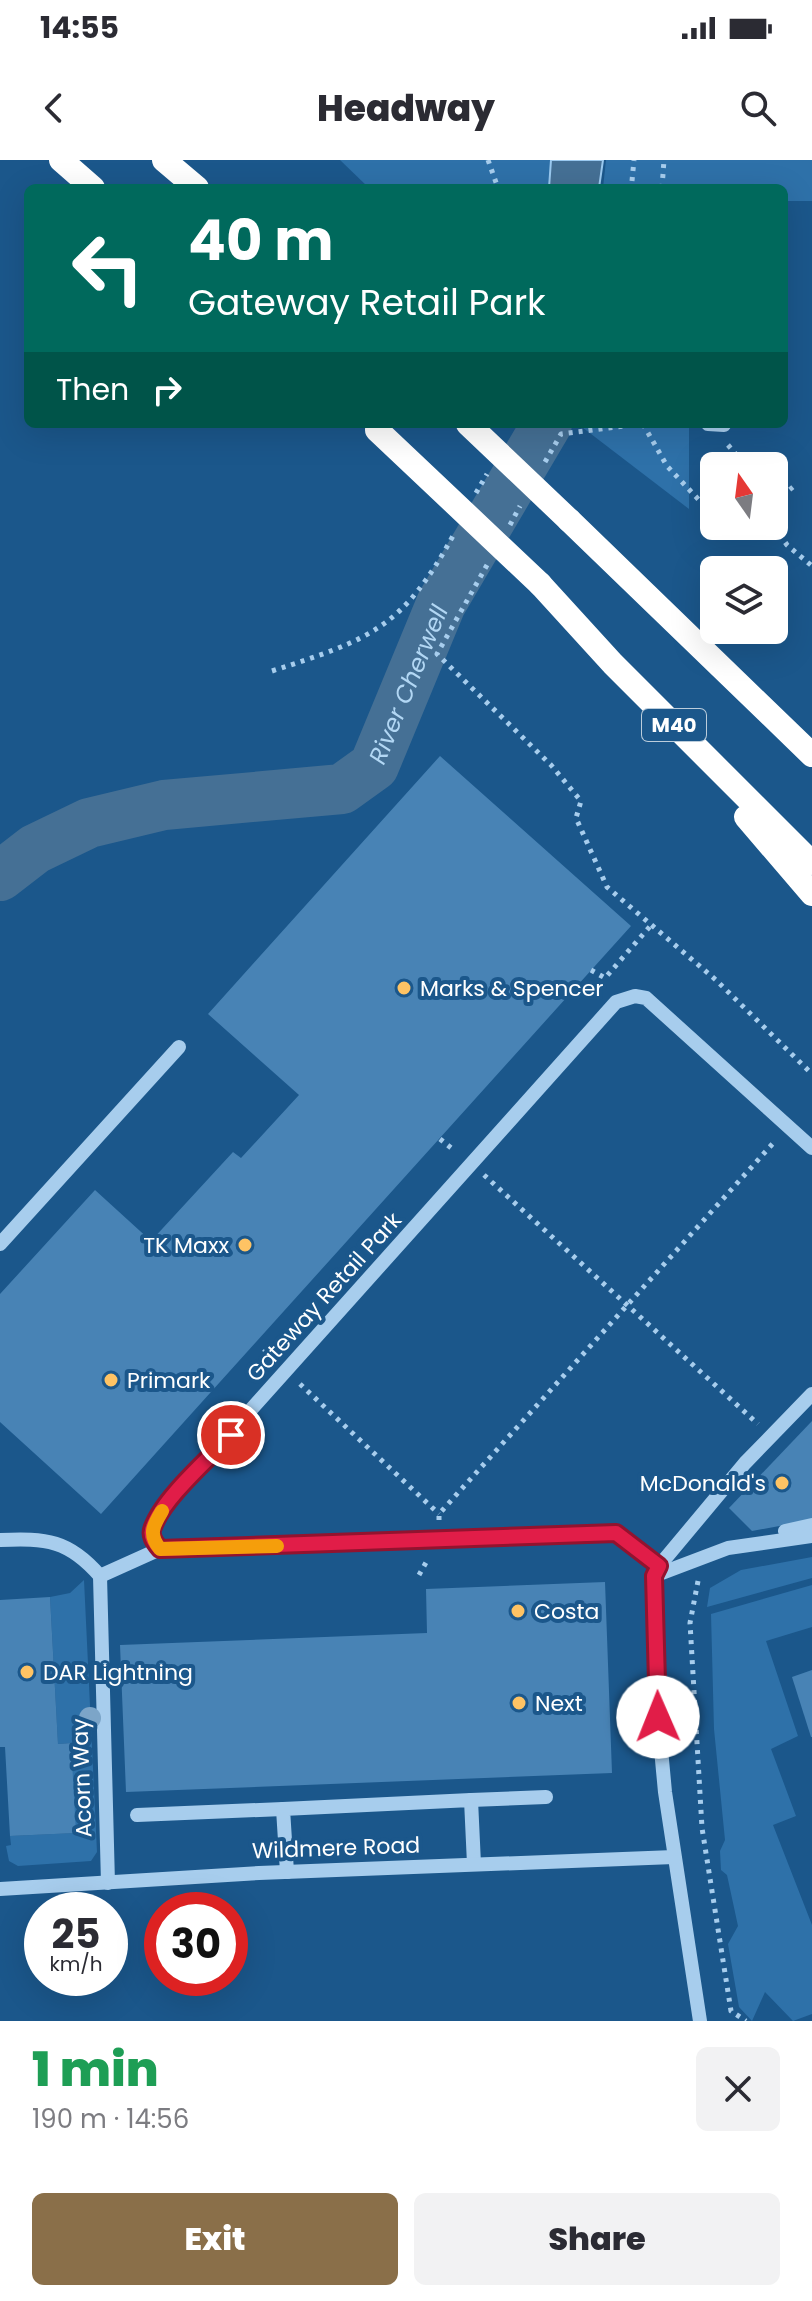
<!DOCTYPE html>
<html lang="en">
<head>
<meta charset="utf-8">
<style>
	:root { --surface:#fff; --page:#f2f2f3; --text:#2b2b33; --muted:#7c7c81; --accent:#8a6f49 }
	body { margin:0; font-family:Poppins,sans-serif; background:var(--page); color:var(--text); height:100vh; display:flex; flex-direction:column; font-size:30px; white-space:nowrap }
	* { box-sizing:border-box; margin:0 }
	p { font-size:26px; color:var(--muted) }
	.icon { flex:none; width:44px; height:44px; fill:none; stroke:currentColor; stroke-width:2; stroke-linecap:round; stroke-linejoin:round }
	.map { position:relative; height:1861px; overflow:hidden }
	.panel { display:flex; flex-direction:column; background:var(--surface); flex:1 }
	.panel>* { flex:none }
	.hud { position:absolute; left:24px; top:24px; width:764px; height:244px; border-radius:12px; box-shadow:0 8px 32px #0002; background:#00695c; color:#fff; overflow:hidden }
	.needle { width:52px; rotate:346deg }
	.buttons { position:absolute; left:700px; top:292px; display:grid; gap:16px }
	.buttons a { display:grid; place-items:center; width:88px; height:88px; border-radius:12px; background:var(--surface); box-shadow:0 8px 32px #0002; font-size:40px }
	.speed { position:absolute; left:24px; top:1732px; display:flex; gap:16px; font-size:40px; font-weight:700; text-align:center }
	.speed>* { display:grid; place-content:center; width:104px; height:104px; border-radius:50%; background:var(--surface); box-shadow:0 8px 32px #0002; line-height:1 }
	.speed small { font-size:20px; font-weight:400 }
	.speed .limit { border:12px solid #d22; background:#fff; color:#111 }
	.pin { position:absolute; display:grid; place-items:center; width:68px; height:68px; color:#fff; margin:-34px; border:4px solid #fff; border-radius:50%; box-shadow:0 2px 8px #0007 }
	.me { position:absolute; width:88px; margin:-44px; rotate:359deg; stroke-linejoin:round; filter:drop-shadow(0 0 6px #0008) }
	.turn { display:flex; align-items:center; gap:28px; height:168px; padding:0 32px; font-size:36px }
	.turn .icon { width:104px; height:104px; stroke-width:2.5 }
	.turn b { display:block; font-size:56px; line-height:68px }
	.then { display:flex; align-items:center; height:76px; padding:0 32px; background:#0003; gap:16px; font-size:30px }
	.round { display:grid; place-items:center; flex:none; width:84px; height:84px; border-radius:12px; background:var(--page) }
	.overview { display:flex; align-items:center; justify-content:space-between; height:136px; padding:0 32px }
	h1 { font-size:48px; font-weight:800; line-height:60px; color:#1e9e55 }
	.action { display:flex; gap:16px; margin-top:auto; padding:16px 32px }
	.action a { flex:1; height:92px; border-radius:12px; background:var(--accent); color:#fff; font-size:32px; font-weight:800; line-height:92px; text-align:center }
	.action a+a { background:var(--page); color:var(--text) }
	.status { display:flex; justify-content:space-between; align-items:center; height:56px; padding:0 40px; background:var(--surface); direction:ltr }
	.status svg { height:22px; fill:currentColor }
	header { display:flex; justify-content:space-between; align-items:center; height:104px; padding:0 32px; background:var(--surface); font-size:36px; font-weight:800 }
	.map>svg:first-child { display:block }
	.green { fill:#2e71a9 }
	.water { fill:#457095; stroke:#9ac9ef; stroke-width:2 }
	.lines { fill:none; stroke-linecap:round; stroke-linejoin:round }
	.river { stroke:#457095; stroke-width:50 }
	.building { fill:#4883b5 }
	.path { stroke:#a7cded; stroke-width:5; stroke-dasharray:4 6; stroke-linecap:butt }
	.minor { stroke:#a7cded; stroke-width:14 }
	.highway { stroke:#fff; stroke-width:24 }
	.highway-bridge { stroke:#fff; stroke-width:24 }
	.tree { fill:#7ca5c8 }
	.route-casing { stroke:#92132f; stroke-width:20 }
	.route { stroke:#e11d48; stroke-width:14 }
	.slow { stroke:#f59e0b; stroke-width:14 }
	.poi-dot { fill:#fec364; stroke:#1b578b; stroke-width:3 }
	.labels { text-anchor:middle; dominant-baseline:central; stroke-width:8; stroke-linejoin:round; paint-order:stroke }
	.shield { fill:#1b578b; stroke:#bbcddc; stroke-width:2 }
	.shield-label { font-size:20px; font-weight:bold; fill:#fff }
	.poi-label { font-size:22px; fill:#fff; stroke:#1b578b; text-anchor:start }
	.street-label { font-size:22px; fill:#fff; stroke:#1b578b }
	.water-label { font-size:24px; font-style:italic; fill:#b2d7f4; stroke:#1b578b }
</style>
</head>
<body>
<div class="status"><b>14:55</b><svg viewBox="0 0 49 12"><path d="M0 12V9h3v3zM5 12V6h3v6zM10 12V3h3v9zM15 12V0h3v12zM26 1h20v11H26zM47 4h2v5h-2z"/></svg></div>
<header><svg class="icon" aria-label="back" viewBox="0 0 24 24"><path d="M15 5l-7 7 7 7"/></svg>Headway<svg class="icon" aria-label="search" viewBox="0 0 24 24"><circle cx="10" cy="10" r="6"/><path d="M15 15l6 6"/></svg></header>
<div class="map">
<svg width="812" height="1861" viewBox="0 0 812 1861">
	<rect width="100%" height="100%" fill="#1b578b"/>
	<g class="green">
		<path d="M 340,0 L 553,0 L 551,28 L 369,28 Z"/>
		<path d="M 606,0 L 812,0 L 812,41 L 784,41 L 784,28 L 603,28 Z"/>
		<path d="M 578,264 L 689,264 L 689,349 Z"/>
		<path d="M 812,1397 L 812,1418 L 707,1447 L 710,1428 L 741,1410 Z"/>
		<path d="M 84,1420 L 97,1692 L 91,1701 L 18,1706 L 9,1701 L 6,1686 L 11,1685 L 10,1676 L 75,1673 L 70,1583 L 58,1584 L 50,1437 L 70,1433 Z"/>
		<path d="M 812,1425 L 812,1467 L 766,1481 L 798,1576 L 771,1589 L 796,1656 L 773,1665 L 812,1765 L 812,1854 L 793,1861 L 765,1832 L 752,1861 L 739,1847 L 728,1784 L 738,1766 L 727,1715 L 721,1710 L 720,1691 L 725,1680 L 714,1569 L 711,1454 Z"/>
	</g>
	<path class="water" d="M 551,0 L 603,0 L 599,28 L 549,28 Z"/>
	<g class="lines">
		<path class="river" id="s1" d="M 0,716 L 35,689 L 89,663 L 164,645 L 342,629 L 374,606 L 441,444 L 547,264"/>
	</g>
	<g class="building">
		<path d="M 440,596 L 631,766 L 101,1354 L 0,1262 L 0,1134 L 95,1030 L 151,1081 L 233,992 L 241,998 L 299,935 L 208,854 Z"/>
		<path d="M 812,1261 L 812,1360 L 752,1371 L 729,1348 Z"/>
		<path d="M 605,1422 L 612,1613 L 126,1632 L 120,1485 L 427,1473 L 426,1429 Z"/>
		<path d="M 50,1437 L 58,1584 L 71,1583 L 76,1673 L 10,1676 L 5,1587 L 0,1587 L 0,1440 Z"/>
		<path d="M 812,1510 L 812,1577 L 811,1577 L 792,1517 Z"/>
	</g>
	<g class="lines">
		<g class="path">
			<path d="M 488,0 L 498,28"/>
			<path d="M 632,21 L 634,0"/>
			<path d="M 662,28 L 664,0"/>
			<path d="M 643,264 L 667,306 L 714,356"/>
			<path d="M 728,285 L 746,306"/>
			<path d="M 545,302 L 561,274 L 639,264"/>
			<path d="M 476,333 L 487,314"/>
			<path d="M 774,342 L 793,327"/>
			<path d="M 510,365 L 520,346"/>
			<path d="M 774,366 L 787,385 L 812,406"/>
			<path d="M 487,405 L 437,494 L 551,605 L 581,641 L 576,658 L 607,727 L 716,820 L 812,914"/>
			<path d="M 272,511 C 371,479 403,468 454,374"/>
			<path d="M 591,810 L 605,818 L 652,764"/>
			<path d="M 440,979 L 455,991"/>
			<path d="M 484,1015 L 758,1264"/>
			<path d="M 264,1189 L 272,1198"/>
			<path d="M 300,1224 L 439,1354"/>
			<path d="M 439,1360 L 439,1354 L 776,980"/>
			<path d="M 419,1415 L 428,1399"/>
			<path d="M 698,1421 L 690,1463 L 702,1668 L 731,1851 L 746,1861"/>
		</g>
		<g class="minor">
			<path d="M 708,264 L 724,265"/>
			<path d="M 812,988 L 646,838 L 635,836 L 616,842 L 163,1348 C 154,1364 147,1373 160,1389 L 170,1391 L 616,1373 L 659,1406 L 745,1303 L 812,1234"/>
			<path d="M 0,1084 L 179,887"/>
			<path d="M 785,1371 L 812,1365"/>
			<path d="M 0,1380 C 46,1378 69,1380 100,1416"/>
			<path d="M 659,1406 L 654,1416 L 658,1557 L 665,1632 L 700,1861"/>
			<path d="M 100,1416 L 108,1723"/>
			<path d="M 100,1416 L 160,1389"/>
			<path d="M 654,1416 L 728,1388 L 812,1376"/>
			<path d="M 471,1640 L 546,1637"/>
			<path d="M 137,1655 L 283,1649"/>
			<path d="M 287,1712 L 283,1649 L 471,1640 L 474,1704"/>
			<path d="M 0,1729 L 259,1713 L 674,1697"/>
		</g>
		<g class="highway">
			<path d="M 61,0 L 93,28"/>
			<path d="M 164,0 L 197,28"/>
			<path d="M 569,360 L 812,595"/>
			<path d="M 540,424 L 613,504 L 812,703"/>
			<path d="M 746,657 L 812,734"/>
		</g>
		<g class="highway-bridge">
			<path d="M 468,264 L 569,360"/>
			<path d="M 377,270 L 540,424"/>
		</g>
	</g>
	<circle class="tree" cx="90" cy="1558" r="11"/>
	<g class="lines">
		<defs>
			<path id="route" d="M 231,1275 C 209,1299 164,1337 153,1367 C 149,1375 154,1382 160,1389 L 616,1373 L 659,1406 L 654,1416 L 658,1557"/>
		</defs>
		<use href="#route" class="route-casing"/>
		<use href="#route" class="route"/>
		<path class="slow" d="M 162,1351 C 153,1366 148,1374 160,1389 L 277,1386"/>
	</g>
	<g class="poi-dot">
		<circle cx="404" cy="828" r="8"/>
		<circle cx="245" cy="1085" r="8"/>
		<circle cx="111" cy="1220" r="8"/>
		<circle cx="782" cy="1323" r="8"/>
		<circle cx="518" cy="1451" r="8"/>
		<circle cx="27" cy="1512" r="8"/>
		<circle cx="519" cy="1543" r="8"/>
	</g>
	<g class="labels">
		<rect class="shield" x="642" y="549" width="64" height="32" rx="6"/>
		<g class="shield-label">
			<text x="674" y="565">M40</text>
		</g>
		<g class="poi-label">
			<text x="420" y="828">Marks &amp; Spencer</text>
			<text x="229" y="1085" text-anchor="end">TK Maxx</text>
			<text x="127" y="1220">Primark</text>
			<text x="766" y="1323" text-anchor="end">McDonald's</text>
			<text x="534" y="1451">Costa</text>
			<text x="43" y="1512">DAR Lightning</text>
			<text x="535" y="1543">Next</text>
		</g>
		<g class="street-label">
			<text transform="translate(324 1137) rotate(-48)">Gateway Retail Park</text>
			<text transform="translate(82 1618) rotate(-92)">Acorn Way</text>
			<text transform="translate(336 1688) rotate(-2)">Wildmere Road</text>
		</g>
		<g class="water-label">
			<text stroke="none"><textPath href="#s1" startOffset="488">River Cherwell</textPath></text>
		</g>
	</g>
</svg>
<div class="buttons">
<a><svg class="needle" viewBox="-14 -14 28 28"><path d="M0-13l5 13h-10z" fill="#e53935"/><path d="M0 13l5-13h-10z" fill="#7c7c81"/></svg></a>
<a><svg class="icon" aria-label="layers" viewBox="0 0 24 24"><path d="M12 4l9 5-9 5-9-5zM3 14l9 5 9-5"/></svg></a>
</div>
<div class="speed"><div>25<small>km/h</small></div><div class="limit">30</div></div>
<div class="pin" style="left:231px;top:1275px;background:#d93025"><svg class="icon" aria-label="arrive" viewBox="0 0 24 24"><path d="M6 21V4h12l-3 4 3 4H6"/></svg></div>
<svg class="me" style="left:658px;top:1557px" viewBox="-20 -20 40 40"><circle r="19" fill="#fff"/><path d="M0-13L10 11 0 6-10 11z" fill="#e11d48"/></svg>
<div class="hud">
<div class="turn"><svg class="icon" aria-label="left" viewBox="0 0 24 24"><path d="M17 20v-9H6M10 6l-5 5 5 5"/></svg><div><b>40 m</b>Gateway Retail Park</div></div>
<div class="then">Then<svg class="icon" aria-label="right" viewBox="0 0 24 24"><path d="M7 20v-9h11M14 6l5 5-5 5"/></svg></div>
</div>
</div>
<section class="panel">
<div class="overview"><div><h1>1 min</h1><p>190 m · 14:56</p></div><a class="round"><svg class="icon" aria-label="close" viewBox="0 0 24 24"><path d="M6 6l12 12M18 6L6 18"/></svg></a></div>
<div class="action"><a>Exit</a><a>Share</a></div>
</section>
</body>
</html>
